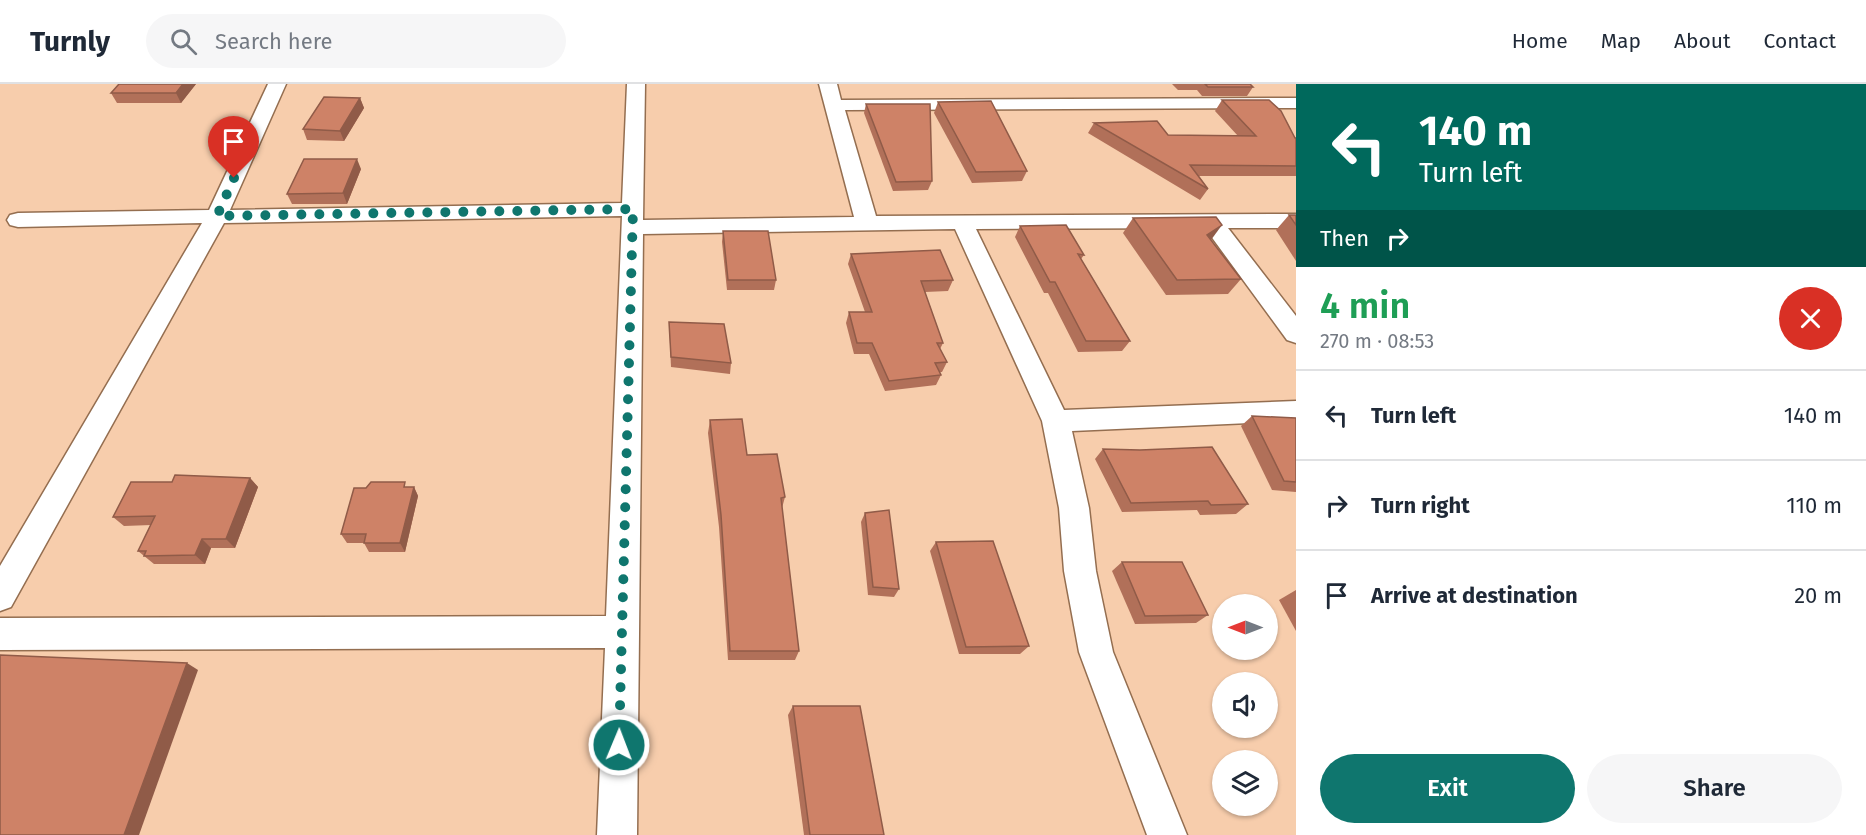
<!DOCTYPE html>
<html lang="en">
<head>
<meta charset="utf-8">
<style>
	:root { --surface:#fff; --page:#f6f6f7; --text:#1f2937; --muted:#747a83; --line:#e0e1e3; --accent:#0f766e }
	body { margin:0; font-family:"Fira Sans",sans-serif; background:var(--page); color:var(--text); height:100vh; display:flex; flex-direction:column; font-size:22px; white-space:nowrap }
	* { box-sizing:border-box; margin:0 }
	p { font-size:20px; color:var(--muted) }
	.icon { flex:none; width:33px; height:33px; fill:none; stroke:currentColor; stroke-width:2; stroke-linecap:round; stroke-linejoin:round }
	.map { position:relative; flex:1; overflow:hidden }
	.panel { display:flex; flex-direction:column; background:var(--surface); width:570px }
	.panel>* { flex:none }
	.top-card { background:#00695c; color:#fff; overflow:hidden }
	.needle { width:39px; rotate:270deg }
	.fabs { position:absolute; left:1212px; top:510px; display:grid; gap:12px }
	.fabs a { display:grid; place-items:center; width:66px; height:66px; border-radius:50%; background:var(--surface); box-shadow:0 2px 4px #0004; font-size:30px }
	.pin { position:absolute; display:grid; place-items:center; width:51px; height:51px; color:#fff; margin:-62px -26px; border-radius:50% 50% 50% 0; rotate:-45deg; box-shadow:0 0 6px #0007 }
	.pin .icon { rotate:45deg }
	.me { position:absolute; width:66px; margin:-33px; rotate:1deg; stroke-linejoin:round; filter:drop-shadow(0 0 4px #0008) }
	.turn { display:flex; align-items:center; gap:21px; height:126px; padding:0 24px; font-size:27px }
	.turn .icon { width:78px; height:78px; stroke-width:2.5 }
	.turn b { display:block; font-size:42px; line-height:51px }
	.then { display:flex; align-items:center; height:57px; padding:0 24px; background:#0003; gap:12px; font-size:22px }
	.round { display:grid; place-items:center; flex:none; width:63px; height:63px; border-radius:32px; background:var(--page) }
	.overview { display:flex; align-items:center; justify-content:space-between; height:102px; padding:0 24px }
	h1 { font-size:36px; font-weight:600; line-height:45px; color:#1e9e55 }
	.action { display:flex; gap:12px; margin-top:auto; padding:12px 24px }
	.action a { flex:1; height:69px; border-radius:36px; background:var(--accent); color:#fff; font-size:24px; font-weight:600; line-height:69px; text-align:center }
	.action a+a { background:var(--page); color:var(--text) }
	ul { padding:0; list-style:none }
	li { display:flex; align-items:center; gap:18px; height:90px; padding:0 24px; border-top:2px solid var(--line) }
	li div { flex:1 }
	li b { display:block; font-size:22px }
	li em { font-style:normal }
	header { display:flex; align-items:center; gap:36px; box-sizing:border-box; height:84px; padding:0 30px; background:var(--surface); border-bottom:2px solid var(--line) }
	header strong { font-size:28px }
	nav { display:flex; gap:33px; margin-inline-start:auto; font-size:21px }
	.search { width:420px; height:54px; background:var(--page); display:flex; align-items:center; gap:15px; box-sizing:border-box; padding:0 21px; border-radius:33px; color:var(--muted); font-size:22px }
	main { display:flex; flex:1; min-height:0 }
	.map>svg:first-child { display:block }
	.lines { fill:none; stroke-linecap:round; stroke-linejoin:round }
	.minor-casing { stroke:#946e50; stroke-width:3 }
	.minor { fill:#fff; fill-rule:evenodd }
	.wall { fill:#b17059 }
	.shaded-wall { fill:#905b48 }
	.building { fill:#ce8267; stroke:#905b48; stroke-width:1.5 }
	.route { stroke:#0f766e; stroke-width:10; stroke-dasharray:0 18 }
</style>
</head>
<body>
<header>
<strong>Turnly</strong>
<div class="search"><svg class="icon" aria-label="search" viewBox="0 0 24 24"><circle cx="10" cy="10" r="6"/><path d="M15 15l6 6"/></svg>Search here</div>
<nav><a>Home</a><a>Map</a><a>About</a><a>Contact</a></nav>
</header>
<main>
<div class="map">
<svg width="1296" height="751" viewBox="0 0 1296 751">
	<rect width="100%" height="100%" fill="#f7cdac"/>
	<g class="lines">
		<defs>
			<path id="minor" d="M 268,0 L 286,0 L 230,126 L 622,119 L 627,0 L 645,0 L 643,136 L 854,133 L 819,0 L 837,0 L 841,16 L 1296,14 L 1296,24 L 845,26 L 876,132 L 1296,130 L 1296,144 L 1228,144 L 1296,232 L 1296,259 L 1287,256 L 1205,144 L 976,145 L 1064,326 L 1296,317 L 1296,337 L 1072,347 L 1089,424 L 1096,487 L 1113,568 L 1187,751 L 1147,751 L 1079,568 L 1064,487 L 1059,424 L 1042,337 L 955,145 L 643,150 L 637,751 L 597,751 L 605,564 L 0,566 L 0,534 L 606,532 L 622,132 L 224,139 L 11,523 L 0,527 L 0,482 L 202,139 L 18,143 L 10,141 L 7,136 L 10,131 L 18,129 L 209,126 Z"/>
		</defs>
		<use href="#minor" class="minor-casing"/>
		<use href="#minor" class="minor"/>
	</g>
	<g class="wall">
		<path d="M 196,0 L 181,19 L 117,19 L 111,9 Z"/>
		<path d="M 1172,0 L 1250,0 L 1253,3 L 1247,12 L 1202,12 L 1197,6 L 1178,6 Z"/>
		<path d="M 360,14 L 364,24 L 344,57 L 307,56 L 303,45 Z"/>
		<path d="M 1222,16 L 1296,54 L 1296,92 L 1199,92 L 1208,105 L 1200,116 L 1088,49 L 1094,39 L 1168,51 L 1238,52 L 1215,27 Z"/>
		<path d="M 938,18 L 1027,87 L 1022,97 L 972,99 L 934,29 Z"/>
		<path d="M 866,20 L 932,97 L 928,106 L 893,107 L 864,29 Z"/>
		<path d="M 361,85 L 347,120 L 292,120 L 287,110 Z"/>
		<path d="M 1289,131 L 1296,131 L 1296,177 L 1276,146 Z"/>
		<path d="M 1133,134 L 1210,156 L 1241,195 L 1228,210 L 1166,211 L 1123,149 Z"/>
		<path d="M 1020,142 L 1084,171 L 1081,175 L 1130,257 L 1122,267 L 1078,268 L 1048,209 L 1044,209 L 1015,153 Z"/>
		<path d="M 723,147 L 776,196 L 774,206 L 727,206 L 722,158 Z"/>
		<path d="M 851,170 L 953,196 L 948,207 L 925,208 L 943,259 L 940,265 L 947,278 L 942,288 L 940,288 L 941,291 L 936,301 L 885,307 L 869,270 L 854,270 L 846,239 L 849,228 L 865,228 L 848,180 Z"/>
		<path d="M 669,238 L 731,279 L 730,290 L 671,283 Z"/>
		<path d="M 1252,332 L 1296,334 L 1296,408 L 1272,406 L 1241,342 Z"/>
		<path d="M 710,336 L 747,371 L 785,413 L 782,424 L 799,567 L 795,576 L 728,576 L 719,443 L 708,349 Z"/>
		<path d="M 1103,365 L 1248,420 L 1236,430 L 1200,431 L 1197,426 L 1122,428 L 1095,375 Z"/>
		<path d="M 250,394 L 258,403 L 235,464 L 211,464 L 205,480 L 154,480 L 138,467 L 151,441 L 124,442 L 113,433 L 172,398 Z"/>
		<path d="M 407,403 L 414,403 L 418,412 L 405,468 L 369,468 L 364,459 L 347,459 L 341,450 Z"/>
		<path d="M 865,429 L 899,505 L 894,513 L 868,511 L 861,438 Z"/>
		<path d="M 936,458 L 1029,562 L 1020,570 L 959,570 L 930,467 Z"/>
		<path d="M 1122,478 L 1208,531 L 1196,539 L 1135,540 L 1112,487 Z"/>
		<path d="M 1296,506 L 1296,547 L 1279,516 Z"/>
		<path d="M 793,622 L 884,751 L 804,751 L 788,631 Z"/>
	</g>
	<g class="shaded-wall">
		<path d="M 183,0 L 196,0 L 181,19 L 176,9 Z"/>
		<path d="M 360,14 L 364,24 L 344,57 L 340,47 Z"/>
		<path d="M 357,75 L 361,85 L 347,120 L 343,109 Z"/>
		<path d="M 1222,141 L 1211,156 L 1207,151 Z"/>
		<path d="M 250,394 L 258,403 L 235,464 L 226,455 Z"/>
		<path d="M 414,403 L 418,412 L 405,468 L 400,459 Z"/>
		<path d="M 202,455 L 211,464 L 205,480 L 195,471 Z"/>
		<path d="M 187,579 L 198,586 L 139,751 L 124,751 Z"/>
	</g>
	<g class="building">
		<path d="M 119,0 L 183,0 L 176,9 L 111,9 Z"/>
		<path d="M 1205,0 L 1250,0 L 1253,3 L 1208,3 Z"/>
		<path d="M 324,13 L 360,14 L 340,47 L 303,45 Z"/>
		<path d="M 1222,16 L 1269,16 L 1281,27 L 1295,54 L 1296,54 L 1296,82 L 1190,81 L 1208,105 L 1094,39 L 1157,37 L 1168,51 L 1256,52 Z"/>
		<path d="M 991,17 L 1027,87 L 976,88 L 938,18 Z"/>
		<path d="M 866,20 L 930,20 L 932,97 L 896,98 Z"/>
		<path d="M 304,75 L 357,75 L 343,109 L 287,110 Z"/>
		<path d="M 1289,131 L 1296,131 L 1296,141 Z"/>
		<path d="M 1216,133 L 1222,141 L 1207,151 L 1241,195 L 1177,196 L 1133,134 Z"/>
		<path d="M 1066,141 L 1084,171 L 1078,170 L 1130,257 L 1086,257 L 1055,198 L 1050,198 L 1020,142 Z"/>
		<path d="M 723,147 L 768,147 L 776,196 L 728,196 Z"/>
		<path d="M 940,166 L 953,196 L 921,197 L 943,259 L 937,259 L 947,278 L 935,279 L 941,291 L 889,297 L 872,259 L 857,259 L 849,228 L 872,228 L 851,170 Z"/>
		<path d="M 669,238 L 724,240 L 731,279 L 671,273 Z"/>
		<path d="M 1252,332 L 1296,334 L 1296,398 L 1284,397 Z"/>
		<path d="M 742,335 L 747,371 L 777,370 L 785,413 L 781,414 L 799,567 L 730,567 L 721,431 L 710,336 Z"/>
		<path d="M 1212,363 L 1248,420 L 1211,421 L 1208,417 L 1131,419 L 1103,365 L 1140,366 Z"/>
		<path d="M 175,391 L 250,394 L 226,455 L 202,455 L 195,471 L 144,472 L 146,467 L 138,467 L 155,432 L 113,433 L 131,398 L 172,398 Z"/>
		<path d="M 371,398 L 405,398 L 404,403 L 414,403 L 400,459 L 364,459 L 366,450 L 341,450 L 354,404 L 366,404 Z"/>
		<path d="M 889,426 L 899,505 L 873,503 L 865,429 Z"/>
		<path d="M 993,457 L 1029,562 L 966,563 L 936,458 Z"/>
		<path d="M 1122,478 L 1182,478 L 1208,531 L 1145,532 Z"/>
		<path d="M 0,571 L 187,579 L 124,751 L 0,751 Z"/>
		<path d="M 793,622 L 860,622 L 884,751 L 810,751 Z"/>
	</g>
	<g class="lines">
		<path class="route" d="M 234,94 L 217,132 L 633,125 L 619,661"/>
	</g>
</svg>
<div class="fabs">
<a><svg class="needle" viewBox="-14 -14 28 28"><path d="M0-13l5 13h-10z" fill="#e53935"/><path d="M0 13l5-13h-10z" fill="#747a83"/></svg></a>
<a><svg class="icon" aria-label="sound" viewBox="0 0 24 24"><path d="M4 9h4l5-4v14l-5-4H4zM17 9q2 3 0 6"/></svg></a>
<a><svg class="icon" aria-label="layers" viewBox="0 0 24 24"><path d="M12 4l9 5-9 5-9-5zM3 14l9 5 9-5"/></svg></a>
</div>
<div class="pin" style="left:234px;top:94px;background:#d93025"><svg class="icon" aria-label="arrive" viewBox="0 0 24 24"><path d="M6 21V4h12l-3 4 3 4H6"/></svg></div>
<svg class="me" style="left:619px;top:661px" viewBox="-20 -20 40 40"><circle r="17" fill="#0f766e" stroke="#fff" stroke-width="3"/><path d="M0-11L8 9 0 5-8 9z" fill="#fff"/></svg>
</div>
<section class="panel">
<div class="top-card">
<div class="turn"><svg class="icon" aria-label="left" viewBox="0 0 24 24"><path d="M17 20v-9H6M10 6l-5 5 5 5"/></svg><div><b>140 m</b>Turn left</div></div>
<div class="then">Then<svg class="icon" aria-label="right" viewBox="0 0 24 24"><path d="M7 20v-9h11M14 6l5 5-5 5"/></svg></div>
</div>
<div class="overview"><div><h1>4 min</h1><p>270 m · 08:53</p></div><a class="round" style="background:#d93025;color:#fff"><svg class="icon" aria-label="close" viewBox="0 0 24 24"><path d="M6 6l12 12M18 6L6 18"/></svg></a></div>
<ul>
<li><svg class="icon" aria-label="left" viewBox="0 0 24 24"><path d="M17 20v-9H6M10 6l-5 5 5 5"/></svg><div><b>Turn left</b></div><em>140 m</em></li>
<li><svg class="icon" aria-label="right" viewBox="0 0 24 24"><path d="M7 20v-9h11M14 6l5 5-5 5"/></svg><div><b>Turn right</b></div><em>110 m</em></li>
<li><svg class="icon" aria-label="arrive" viewBox="0 0 24 24"><path d="M6 21V4h12l-3 4 3 4H6"/></svg><div><b>Arrive at destination</b></div><em>20 m</em></li>
</ul>
<div class="action"><a>Exit</a><a>Share</a></div>
</section>
</main>
</body>
</html>
